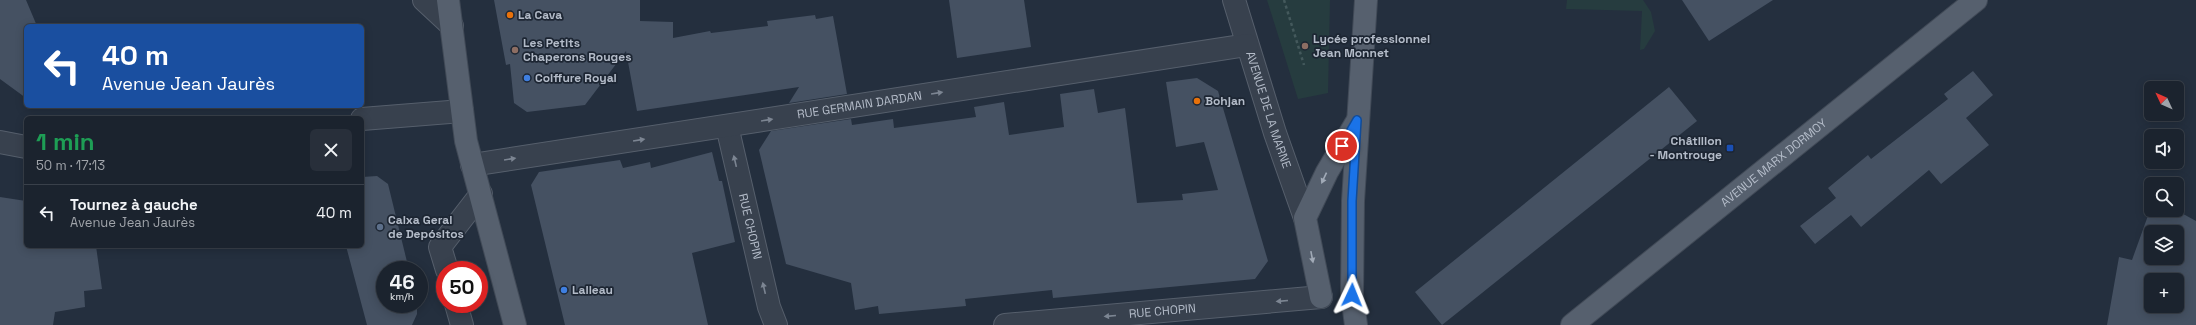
<!DOCTYPE html>
<html lang="fr">
<head>
<meta charset="utf-8">
<style>
	:root { --surface:#1b232e; --page:#282f3a; --text:#f1f3f6; --muted:#a0a4aa; --line:#39404a }
	body { margin:0; font-family:"Space Grotesk",sans-serif; background:var(--page); color:var(--text); height:100vh; display:flex; flex-direction:column; font-size:15px; white-space:nowrap }
	* { box-sizing:border-box; margin:0 }
	p { font-size:13px; color:var(--muted) }
	.icon { flex:none; width:22px; height:22px; fill:none; stroke:currentColor; stroke-width:2; stroke-linecap:round; stroke-linejoin:round }
	.map { position:relative; flex:1; overflow:hidden }
	.details { position:absolute; left:24px; top:116px; width:340px; height:132px; display:flex; flex-direction:column; background:var(--surface); border-radius:6px; box-shadow:0 2px 10px #0003,0 0 0 1px var(--line) }
	.details>* { flex:none }
	.banner { position:absolute; left:24px; top:24px; width:340px; height:84px; border-radius:6px; box-shadow:0 2px 10px #0003,0 0 0 1px var(--line); background:#1a4fa0; color:#fff; overflow:hidden }
	.needle { width:26px; rotate:314deg }
	.fabs { position:absolute; left:2144px; top:81px; display:grid; gap:8px }
	.fabs a { display:grid; place-items:center; width:40px; height:40px; border-radius:6px; background:var(--surface); box-shadow:0 2px 10px #0003,0 0 0 1px var(--line); font-size:20px }
	.speed { position:absolute; left:376px; top:261px; display:flex; gap:8px; font-size:20px; font-weight:700; text-align:center }
	.speed>* { display:grid; place-content:center; width:52px; height:52px; border-radius:50%; background:var(--surface); box-shadow:0 2px 10px #0003,0 0 0 1px var(--line); line-height:1 }
	.speed small { font-size:10px; font-weight:400 }
	.speed .limit { border:6px solid #d22; background:#fff; color:#111 }
	.pin { position:absolute; display:grid; place-items:center; width:34px; height:34px; color:#fff; margin:-17px; border:2px solid #fff; border-radius:50%; box-shadow:0 1px 4px #0007 }
	.me { position:absolute; width:44px; margin:-22px; rotate:2deg; stroke-linejoin:round; filter:drop-shadow(0 0 3px #0008) }
	.turn { display:flex; align-items:center; gap:14px; height:84px; padding:0 12px; font-size:18px }
	.turn .icon { width:52px; height:52px; stroke-width:2.5 }
	.turn b { display:block; font-size:28px; line-height:34px }
	.round { display:grid; place-items:center; flex:none; width:42px; height:42px; border-radius:6px; background:var(--page) }
	.headline { display:flex; align-items:center; justify-content:space-between; height:68px; padding:0 12px }
	h1 { font-size:24px; font-weight:800; line-height:30px; color:#1e9e55 }
	ul { padding:0; list-style:none }
	li { display:flex; align-items:center; gap:12px; height:56px; padding:0 12px; border-top:1px solid var(--line) }
	li div { flex:1 }
	li b { display:block; font-size:15px }
	li em { font-style:normal }
	.map>svg:first-child { display:block }
	.green { fill:#263c3f }
	.building { fill:#455162; fill-rule:evenodd }
	.lines { fill:none; stroke-linecap:round; stroke-linejoin:round }
	.minor-casing { stroke:#565f6c; stroke-width:24 }
	.major-casing { stroke:#414a57; stroke-width:24 }
	.path { stroke:#44595c; stroke-width:2.5; stroke-dasharray:3 3; stroke-linecap:butt }
	.minor { stroke:#38414e; stroke-width:22 }
	.major { stroke:#56606e; stroke-width:22 }
	.oneway { fill:#7c8592 }
	.oneway2 { fill:#a1aab7 }
	.route-casing { stroke:#114b97; stroke-width:10 }
	.route { stroke:#1a73e8; stroke-width:7 }
	.food-dot { fill:#e8710a; stroke:#1d2633; stroke-width:1.5 }
	.education-dot { fill:#8d6e63; stroke:#1d2633; stroke-width:1.5 }
	.shop-dot { fill:#3f7fe0; stroke:#1d2633; stroke-width:1.5 }
	.transit-dot { fill:#1a4fb4; stroke:#1d2633; stroke-width:1.5 }
	.service-dot { fill:#5c6f8a; stroke:#1d2633; stroke-width:1.5 }
	.labels { text-anchor:middle; dominant-baseline:central; stroke-width:3.5; stroke-linejoin:round; paint-order:stroke }
	.poi-label { font-size:12px; font-weight:bold; fill:#b4bcc9; stroke:#1d2633; text-anchor:start }
	.street-label { font-size:12px; fill:#b4bcc9; stroke:#1d2633 }
</style>
</head>
<body>
<div class="map">
<svg width="2196" height="325" viewBox="0 0 2196 325">
	<rect width="100%" height="100%" fill="#242f3e"/>
	<g class="green">
		<path d="M 1267,0 L 1330,0 L 1328,93 L 1298,99 Z"/>
		<path d="M 1567,0 L 1643,0 L 1651,12 L 1655,31 L 1644,49 L 1640,50 L 1642,11 L 1566,9 Z"/>
	</g>
	<g class="building">
		<path d="M 0,0 L 26,0 L 37,26 L 26,26 L 26,98 L 0,79 Z"/>
		<path d="M 494,0 L 640,0 L 640,21 L 673,22 L 673,38 L 710,31 L 711,33 L 768,26 L 767,21 L 815,15 L 816,19 L 833,16 L 847,94 L 789,103 L 799,87 L 637,111 L 626,51 L 585,105 L 527,112 L 514,103 L 510,64 L 506,65 Z"/>
		<path d="M 949,0 L 1024,0 L 1031,47 L 957,58 Z"/>
		<path d="M 1682,0 L 1773,0 L 1709,41 Z"/>
		<path d="M 1973,71 L 1993,95 L 1966,118 L 1989,145 L 1941,184 L 1929,170 L 1861,227 L 1851,215 L 1815,244 L 1800,226 L 1836,198 L 1828,188 L 1868,155 L 1871,159 L 1948,99 L 1944,94 Z"/>
		<path d="M 1197,78 L 1218,91 L 1268,261 L 1255,279 L 1053,298 L 1052,290 L 965,299 L 966,306 L 879,314 L 878,306 L 855,310 L 851,283 L 786,264 L 759,150 L 771,131 L 851,119 L 852,125 L 893,119 L 894,128 L 976,117 L 974,107 L 1004,102 L 1009,135 L 1064,127 L 1060,94 L 1094,89 L 1098,113 L 1125,108 L 1137,203 L 1183,200 L 1182,194 L 1218,190 L 1204,142 L 1176,147 L 1166,82 Z"/>
		<path d="M 1669,87 L 1697,121 L 1442,325 L 1415,292 Z"/>
		<path d="M 712,152 L 719,181 L 722,181 L 735,242 L 692,253 L 708,325 L 565,325 L 531,185 L 539,172 L 620,160 L 623,168 L 650,162 L 651,168 Z"/>
		<path d="M 377,176 L 388,184 L 409,270 L 385,270 L 385,304 L 417,304 L 417,314 L 412,325 L 367,325 L 346,246 L 362,246 L 362,177 Z"/>
		<path d="M 0,197 L 26,201 L 26,246 L 96,246 L 102,289 L 84,291 L 85,307 L 55,312 L 53,325 L 0,325 Z"/>
		<path d="M 2150,210 L 2176,210 L 2196,221 L 2196,325 L 2107,325 L 2119,257 L 2132,260 ZM 2151,232 L 2177,232 L 2177,258 L 2151,258 ZM 2151,280 L 2177,280 L 2177,306 L 2151,306 Z"/>
	</g>
	<g class="lines">
		<defs>
			<g id="minor">
				<path d="M 424,0 L 452,26"/>
				<path id="s1" d="M 1234,0 L 1275,133 L 1305,218"/>
				<path d="M 362,119 L 462,111"/>
				<path id="s2" d="M 727,126 L 769,307 L 776,325"/>
				<path d="M 0,142 L 26,147"/>
				<path id="s3" d="M 472,165 L 1247,45"/>
				<path d="M 447,270 L 440,247 L 481,194"/>
				<path d="M 456,304 L 462,325"/>
				<path id="s4" d="M 1005,325 L 1321,297"/>
			</g>
			<g id="major">
				<path d="M 448,0 L 466,141 L 515,325"/>
				<path d="M 1321,297 L 1305,218 L 1327,172 L 1356,123"/>
				<path d="M 1356,325 L 1352,295 L 1353,201 L 1366,0"/>
				<path id="s5" d="M 1572,325 L 1976,0"/>
			</g>
		</defs>
		<use href="#minor" class="minor-casing"/>
		<use href="#major" class="major-casing"/>
		<path class="path" d="M 1284,0 L 1304,65"/>
		<use href="#minor" class="minor"/>
		<use href="#major" class="major"/>
	</g>
	<defs><path id="oneway-solid" d="M-6-.8H1V-3.2L6.5 0L1 3.2V.8H-6Z"/></defs>
	<g class="oneway">
		<use href="#oneway-solid" transform="translate(937 93) rotate(-9)"/>
		<use href="#oneway-solid" transform="translate(767 120) rotate(-9)"/>
		<use href="#oneway-solid" transform="translate(639 140) rotate(-9)"/>
		<use href="#oneway-solid" transform="translate(510 159) rotate(-9)"/>
		<use href="#oneway-solid" transform="translate(735 161) rotate(-103)"/>
		<use href="#oneway-solid" transform="translate(764 288) rotate(-103)"/>
		<use href="#oneway-solid" transform="translate(1282 301) rotate(175)"/>
		<use href="#oneway-solid" transform="translate(1110 316) rotate(175)"/>
	</g>
	<g class="oneway2">
		<use href="#oneway-solid" transform="translate(1324 178) rotate(115)"/>
		<use href="#oneway-solid" transform="translate(1312 257) rotate(79)"/>
	</g>
	<g class="lines">
		<defs>
			<path id="route" d="M 1342,146 L 1357,120 L 1352,201 L 1352,295"/>
		</defs>
		<use href="#route" class="route-casing"/>
		<use href="#route" class="route"/>
	</g>
	<g class="food-dot">
		<circle cx="510" cy="15" r="4"/>
		<circle cx="1197" cy="101" r="4"/>
	</g>
	<g class="education-dot">
		<circle cx="1305" cy="46" r="4"/>
		<circle cx="515" cy="50" r="4"/>
	</g>
	<g class="shop-dot">
		<circle cx="527" cy="78" r="4"/>
		<circle cx="564" cy="290" r="4"/>
	</g>
	<rect class="transit-dot" x="1726" y="144" width="8" height="8" rx="2"/>
	<circle class="service-dot" cx="380" cy="227" r="4"/>
	<g class="labels">
		<g class="poi-label">
			<text x="518" y="15">La Cava</text>
			<text x="1313" y="39">Lycée professionnel<tspan x="1313" dy="14">Jean Monnet</tspan></text>
			<text x="523" y="43">Les Petits<tspan x="523" dy="14">Chaperons Rouges</tspan></text>
			<text x="535" y="78">Coiffure Royal</text>
			<text x="1205" y="101">Bohjan</text>
			<text x="1722" y="141" text-anchor="end">Châtillon<tspan x="1722" dy="14">- Montrouge</tspan></text>
			<text x="388" y="220">Caixa Geral<tspan x="388" dy="14">de Depósitos</tspan></text>
			<text x="572" y="290">Lalleau</text>
		</g>
		<g class="street-label">
			<text stroke="none"><textPath href="#s3" startOffset="392">RUE GERMAIN DARDAN</textPath></text>
			<text stroke="none"><textPath href="#s1" startOffset="115">AVENUE DE LA MARNE</textPath></text>
			<text stroke="none"><textPath href="#s5" startOffset="259">AVENUE MARX DORMOY</textPath></text>
			<text stroke="none"><textPath href="#s2" startOffset="103">RUE CHOPIN</textPath></text>
			<text stroke="none"><textPath href="#s4" startOffset="158">RUE CHOPIN</textPath></text>
		</g>
	</g>
</svg>
<div class="fabs">
<a><svg class="needle" viewBox="-14 -14 28 28"><path d="M0-13l5 13h-10z" fill="#e53935"/><path d="M0 13l5-13h-10z" fill="#a0a4aa"/></svg></a>
<a><svg class="icon" aria-label="sound" viewBox="0 0 24 24"><path d="M4 9h4l5-4v14l-5-4H4zM17 9q2 3 0 6"/></svg></a>
<a><svg class="icon" aria-label="search" viewBox="0 0 24 24"><circle cx="10" cy="10" r="6"/><path d="M15 15l6 6"/></svg></a>
<a><svg class="icon" aria-label="layers" viewBox="0 0 24 24"><path d="M12 4l9 5-9 5-9-5zM3 14l9 5 9-5"/></svg></a>
<a>+</a>
</div>
<div class="speed"><div>46<small>km/h</small></div><div class="limit">50</div></div>
<div class="pin" style="left:1342px;top:146px;background:#d93025"><svg class="icon" aria-label="arrive" viewBox="0 0 24 24"><path d="M6 21V4h12l-3 4 3 4H6"/></svg></div>
<svg class="me" style="left:1352px;top:295px" viewBox="-20 -20 40 40"><path d="M0-17L14 15 0 8-14 15z" fill="#1a73e8" stroke="#fff" stroke-width="4"/></svg>
<div class="banner">
<div class="turn"><svg class="icon" aria-label="left" viewBox="0 0 24 24"><path d="M17 20v-9H6M10 6l-5 5 5 5"/></svg><div><b>40 m</b>Avenue Jean Jaurès</div></div>
</div>
<section class="details">
<div class="headline"><div><h1>1 min</h1><p>50 m · 17:13</p></div><a class="round"><svg class="icon" aria-label="close" viewBox="0 0 24 24"><path d="M6 6l12 12M18 6L6 18"/></svg></a></div>
<ul>
<li><svg class="icon" aria-label="left" viewBox="0 0 24 24"><path d="M17 20v-9H6M10 6l-5 5 5 5"/></svg><div><b>Tournez à gauche</b><p>Avenue Jean Jaurès</p></div><em>40 m</em></li>
</ul>
</section>
</div>
</body>
</html>
